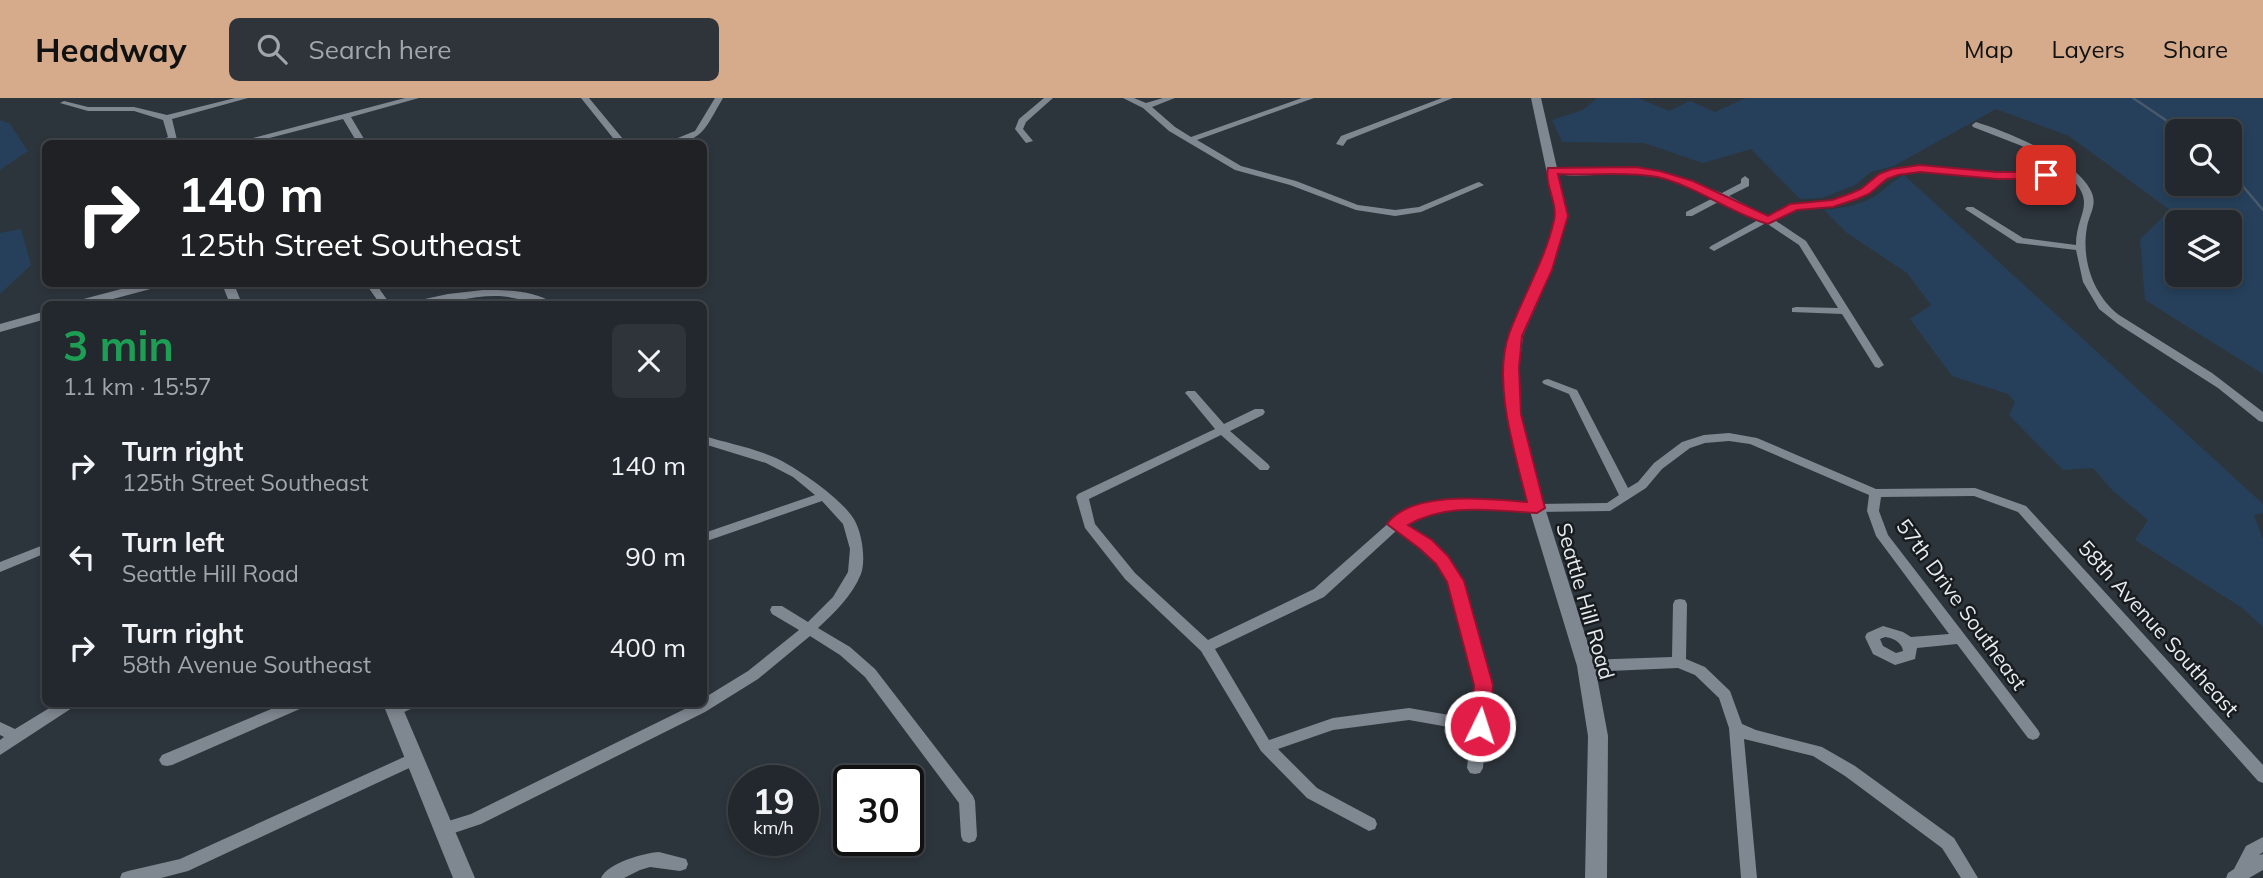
<!DOCTYPE html>
<html lang="en">
<head>
<meta charset="utf-8">
<style>
	:root { --surface:#22282d; --page:#2e3439; --text:#f1f3f6; --muted:#a2a6aa; --line:#3f4449; --accent:#d6ab8b }
	body { margin:0; font-family:Mulish,sans-serif; background:var(--page); color:var(--text); height:100vh; display:flex; flex-direction:column; font-size:26px; white-space:nowrap }
	* { box-sizing:border-box; margin:0 }
	p { font-size:23px; color:var(--muted) }
	.icon { flex:none; width:38px; height:38px; fill:none; stroke:currentColor; stroke-width:2; stroke-linecap:round; stroke-linejoin:round }
	.map { position:relative; flex:1; overflow:hidden }
	.side { position:absolute; left:42px; top:203px; width:665px; height:406px; display:flex; flex-direction:column; background:var(--surface); border-radius:10px; box-shadow:0 4px 10px #0003,0 0 0 2px var(--line) }
	.side>* { flex:none }
	.hud { position:absolute; left:42px; top:42px; width:665px; height:147px; border-radius:10px; box-shadow:0 4px 10px #0003,0 0 0 2px var(--line); background:#202124; color:#fff; overflow:hidden }
	.controls { position:absolute; left:2165px; top:21px; display:grid; gap:14px }
	.controls a { display:grid; place-items:center; width:77px; height:77px; border-radius:10px; background:var(--surface); box-shadow:0 4px 10px #0003,0 0 0 2px var(--line); font-size:35px }
	.speed { position:absolute; left:728px; top:667px; display:flex; gap:14px; font-size:35px; font-weight:700; text-align:center }
	.speed>* { display:grid; place-content:center; width:91px; height:91px; border-radius:50%; background:var(--surface); box-shadow:0 4px 10px #0003,0 0 0 2px var(--line); line-height:1 }
	.speed small { font-size:18px; font-weight:400 }
	.speed .limit { border:4px solid #111; border-radius:10px; background:#fff; color:#111 }
	.pin { position:absolute; display:grid; place-items:center; width:60px; height:60px; color:#fff; margin:-30px; border-radius:14px; box-shadow:0 4px 10px #0006 }
	.me { position:absolute; width:77px; margin:-38px; rotate:4deg; stroke-linejoin:round; filter:drop-shadow(0 0 5px #0008) }
	.turn { display:flex; align-items:center; gap:24px; height:147px; padding:0 21px; font-size:32px }
	.turn .icon { width:91px; height:91px; stroke-width:2.5 }
	.turn b { display:block; font-size:49px; line-height:60px }
	.round { display:grid; place-items:center; flex:none; width:74px; height:74px; border-radius:10px; background:var(--page) }
	.headline { display:flex; align-items:center; justify-content:space-between; height:119px; padding:0 21px }
	h1 { font-size:42px; font-weight:700; line-height:52px; color:#1e9e55 }
	ul { padding:0; list-style:none }
	li { display:flex; align-items:center; gap:21px; height:91px; padding:0 21px }
	li div { flex:1 }
	li b { display:block; font-size:26px }
	li em { font-style:normal }
	header { display:flex; align-items:center; gap:42px; box-sizing:border-box; height:98px; padding:0 35px; background:var(--accent); color:#111 }
	header strong { font-size:33px }
	nav { display:flex; gap:38px; margin-inline-start:auto; font-size:24px }
	.search { width:490px; height:63px; background:var(--page); display:flex; align-items:center; gap:18px; box-sizing:border-box; padding:0 24px; border-radius:10px; color:var(--muted); font-size:26px }
	.map>svg:first-child { display:block }
	.green { fill:#26405b; fill-rule:evenodd }
	.lines { fill:none; stroke-linecap:round; stroke-linejoin:round }
	.stream { stroke:#48596a; stroke-width:2.5 }
	.street { fill:#7f8790; fill-rule:evenodd }
	.secondary { fill:#7f8790; fill-rule:evenodd }
	.route { fill:#e11d48; stroke:#92132f; stroke-width:2 }
	.labels { text-anchor:middle; dominant-baseline:central; stroke-width:5; stroke-linejoin:round; paint-order:stroke }
	.street-label { font-size:21px; fill:#e6ebf0; stroke:#181c1f }
</style>
</head>
<body>
<header>
<strong>Headway</strong>
<div class="search"><svg class="icon" aria-label="search" viewBox="0 0 24 24"><circle cx="10" cy="10" r="6"/><path d="M15 15l6 6"/></svg>Search here</div>
<nav><a>Map</a><a>Layers</a><a>Share</a></nav>
</header>
<div class="map">
<svg width="2263" height="780" viewBox="0 0 2263 780">
	<rect width="100%" height="100%" fill="#2d353c"/>
	<g class="green">
		<path d="M 1597,0 L 1638,0 L 1669,13 L 1690,3 L 1715,14 L 1746,0 L 2263,0 L 2263,276 L 2145,202 L 2140,141 L 2170,112 L 2069,38 L 1996,11 L 1894,68 L 1871,74 L 1855,87 L 1822,100 L 1800,101 L 1751,51 L 1703,65 L 1644,45 L 1562,44 L 1552,22 L 1583,12 ZM 2230,33 L 2230,86 L 2177,86 L 2177,33 ZM 2230,124 L 2230,177 L 2177,177 L 2177,124 Z"/>
		<path d="M 0,22 L 10,26 L 28,53 L 0,72 Z"/>
		<path d="M 1904,77 L 2263,406 L 2263,415 L 2254,417 L 2263,441 L 2263,529 L 2241,509 L 2135,442 L 2148,422 L 2113,393 L 2093,370 L 2063,372 L 2009,317 L 2015,304 L 2008,296 L 1952,278 L 1910,221 L 1931,207 L 1907,175 L 1847,135 L 1824,112 C 1841,110 1864,107 1878,96 C 1887,89 1893,83 1904,77 Z"/>
		<path d="M 21,131 L 31,167 L 0,196 L 0,135 Z"/>
	</g>
	<g class="lines">
		<g class="stream">
			<path d="M 2133,0 L 2182,33"/>
			<path d="M 2230,73 L 2263,112"/>
		</g>
		<g class="street">
			<path d="M 235,0 L 248,0 L 172,21 L 178,46 L 152,46 L 168,39 L 163,22 L 134,13 L 88,13 L 60,5 L 64,3 L 88,9 L 134,9 L 167,17 Z"/>
			<path d="M 405,0 L 419,0 L 351,19 L 367,46 L 358,46 L 343,21 L 246,46 L 230,46 Z"/>
			<path d="M 581,0 L 589,0 L 623,41 L 633,46 L 617,45 Z"/>
			<path d="M 715,0 L 723,0 C 705,30 703,46 663,46 L 695,33 Z"/>
			<path d="M 1044,0 L 1053,0 L 1026,24 L 1023,31 L 1033,43 L 1026,45 L 1015,31 L 1019,21 Z"/>
			<path d="M 1123,0 L 1134,0 L 1146,5 L 1163,0 L 1175,0 L 1152,9 L 1175,29 L 1191,39 L 1302,0 L 1314,0 L 1197,42 L 1241,68 L 1296,83 L 1358,107 L 1395,112 L 1419,109 L 1476,85 L 1479,84 L 1484,87 L 1421,114 L 1395,118 L 1356,112 L 1290,87 L 1235,72 L 1169,33 L 1143,10 Z"/>
			<path d="M 1442,0 L 1453,0 L 1347,42 L 1343,48 L 1336,46 L 1341,38 Z"/>
			<path d="M 1976,24 C 2008,34 2077,62 2091,93 C 2098,107 2089,116 2087,129 C 2081,161 2093,197 2119,217 L 2212,275 L 2263,314 L 2263,324 L 2259,323 L 2218,290 L 2118,226 L 2099,211 L 2083,184 L 2076,152 L 2017,145 L 1965,111 L 1967,109 L 1973,109 L 2023,140 L 2076,147 C 2076,116 2097,106 2071,80 L 1997,81 L 1920,74 L 1897,76 L 1886,80 L 1868,95 L 1836,107 L 1796,112 L 1773,121 L 1806,143 L 1884,267 L 1879,270 L 1875,269 L 1842,216 L 1792,214 L 1792,210 L 1796,209 L 1838,210 L 1799,147 L 1766,125 L 1714,153 L 1709,150 L 1711,148 L 1760,121 L 1722,102 L 1692,118 L 1686,118 L 1686,114 L 1715,99 C 1690,88 1663,78 1635,75 C 1611,73 1568,84 1548,72 L 1552,69 L 1590,72 L 1639,70 L 1684,81 L 1722,95 L 1741,85 L 1741,81 L 1745,78 L 1749,81 L 1749,88 L 1729,98 L 1767,118 L 1795,106 L 1831,102 L 1862,91 L 1880,76 L 1896,70 L 1920,68 L 1997,75 L 2065,74 L 2022,48 L 1973,29 L 1972,27 Z"/>
			<path d="M 123,186 L 133,186 L 134,192 L 129,195 L 125,194 Z"/>
			<path d="M 366,186 L 376,186 L 390,206 L 380,206 Z"/>
			<path d="M 483,192 C 506,192 535,192 554,206 C 536,208 518,199 499,198 C 469,197 439,209 410,206 L 411,204 L 448,196 Z"/>
			<path d="M 1548,281 L 1577,292 L 1628,390 L 1638,384 L 1654,365 L 1682,344 L 1704,337 L 1729,335 L 1757,340 L 1876,391 L 1975,390 L 2026,408 L 2263,667 L 2263,685 L 2258,683 L 2018,414 L 1974,398 L 1881,399 L 1879,413 L 1888,437 L 2038,632 L 2040,636 L 2038,640 L 2033,642 L 2028,640 L 1957,546 L 1917,550 L 1915,561 L 1895,567 L 1873,556 L 1865,539 L 1867,535 L 1883,528 L 1903,534 L 1911,539 L 1949,536 L 1876,438 L 1867,413 L 1869,397 L 1750,346 L 1729,343 L 1705,345 L 1690,350 L 1662,371 L 1646,390 L 1610,413 L 1537,414 L 1459,409 L 1422,417 L 1405,426 L 1431,443 L 1447,459 L 1462,483 L 1490,587 L 1483,670 L 1480,675 L 1475,676 L 1470,675 L 1467,670 L 1471,633 L 1409,622 L 1333,632 L 1278,651 L 1317,690 L 1375,721 L 1377,726 L 1375,731 L 1369,733 L 1307,700 L 1261,653 L 1201,553 L 1125,481 L 1085,430 L 1076,399 L 1078,396 L 1215,331 L 1187,297 L 1185,295 L 1187,293 L 1195,293 L 1224,326 L 1255,311 L 1263,311 L 1265,314 L 1263,317 L 1230,333 L 1268,366 L 1270,369 L 1268,372 L 1260,372 L 1221,337 L 1089,401 L 1095,426 L 1135,475 L 1208,542 L 1314,491 L 1391,423 L 1415,410 L 1459,401 L 1537,406 L 1607,405 L 1619,397 L 1569,296 L 1544,286 L 1542,284 L 1544,282 ZM 1396,433 L 1421,449 L 1437,465 L 1449,483 L 1476,587 L 1472,621 L 1409,610 L 1333,620 L 1269,642 L 1215,551 L 1324,499 ZM 1885,539 C 1893,540 1902,544 1903,553 L 1896,555 L 1883,548 L 1880,541 Z"/>
			<path d="M 704,338 C 727,345 754,350 776,360 C 797,370 844,402 855,423 C 862,436 866,462 861,476 C 852,498 835,514 818,530 L 850,549 L 875,571 L 973,698 L 975,703 L 977,738 L 975,743 L 969,745 L 963,743 L 961,738 L 959,705 L 865,579 L 840,557 L 810,538 L 758,581 L 705,614 L 481,726 L 445,738 L 439,736 L 437,731 L 439,726 L 471,716 L 695,606 L 704,606 L 704,600 L 748,573 L 799,532 L 772,516 L 770,512 L 772,508 L 782,508 L 808,524 L 833,499 L 848,474 L 850,451 L 843,426 L 822,403 L 704,444 L 704,435 L 815,397 L 793,379 L 766,365 L 704,346 Z"/>
			<path d="M 46,446 L 46,455 L 0,474 L 0,464 Z"/>
			<path d="M 1680,501 L 1685,502 L 1687,506 L 1686,561 L 1705,569 L 1730,593 L 1742,626 L 1756,632 L 1822,649 L 1855,668 L 1954,740 L 1978,780 L 1961,780 L 1942,750 L 1845,678 L 1813,658 L 1744,641 L 1757,780 L 1741,780 L 1729,630 L 1719,600 L 1695,577 L 1678,570 L 1586,574 L 1581,572 L 1579,568 L 1581,564 L 1586,562 L 1672,559 L 1673,506 L 1675,502 Z"/>
			<path d="M 56,606 L 74,606 L 72,610 L 0,657 L 0,642 L 4,639 L 0,637 L 0,624 L 15,631 Z"/>
			<path d="M 283,606 L 304,606 L 302,610 L 172,667 L 167,668 L 162,667 L 159,662 L 162,657 Z"/>
			<path d="M 395,606 L 415,606 L 413,610 L 395,618 L 390,616 L 388,612 L 390,608 Z"/>
			<path d="M 415,654 L 420,655 L 423,660 L 420,665 L 188,773 L 161,780 L 120,780 L 122,775 L 128,773 L 180,761 Z"/>
			<path d="M 2263,739 L 2263,754 L 2259,757 L 2263,756 L 2263,772 L 2249,780 L 2226,780 L 2228,775 L 2234,771 L 2246,748 Z"/>
			<path d="M 659,754 L 686,761 L 688,766 L 686,771 L 680,773 L 650,769 L 640,772 L 624,780 L 601,780 C 608,765 643,755 659,754 Z"/>
		</g>
		<g class="secondary">
			<path d="M 1531,0 L 1541,0 L 1568,118 L 1552,172 L 1523,238 L 1519,270 L 1520,316 L 1545,410 L 1595,568 L 1608,638 L 1607,780 L 1585,780 L 1588,638 L 1577,568 L 1529,410 L 1506,316 L 1505,270 L 1509,238 L 1540,172 L 1556,118 Z"/>
			<path d="M 140,186 L 159,186 L 158,189 L 94,206 L 74,206 L 76,203 Z"/>
			<path d="M 222,186 L 234,186 L 242,206 L 230,206 Z"/>
			<path d="M 46,213 L 46,221 L 0,234 L 0,226 Z"/>
			<path d="M 383,606 L 401,606 L 475,780 L 453,780 Z"/>
		</g>
	</g>
	<path class="route" d="M 1920,67 L 1997,74 L 2046,74 L 2052,77 L 2046,81 L 1997,81 L 1920,74 L 1898,77 L 1887,81 L 1869,96 L 1857,101 L 1833,109 L 1797,112 L 1768,126 C 1729,115 1697,88 1657,79 C 1625,73 1591,78 1558,76 L 1568,118 L 1552,172 L 1522,238 L 1519,270 L 1521,316 L 1545,410 L 1537,415 C 1493,413 1447,404 1408,427 L 1432,442 L 1448,458 L 1464,483 L 1493,587 L 1490,628 L 1487,634 L 1480,636 L 1474,634 L 1471,628 L 1474,587 L 1447,484 L 1436,466 L 1420,451 L 1387,426 C 1412,391 1490,401 1527,404 C 1515,355 1492,284 1509,236 C 1523,197 1545,163 1554,122 C 1558,105 1544,86 1548,70 L 1636,69 L 1660,73 L 1693,83 L 1768,118 L 1790,106 L 1832,102 L 1849,96 L 1861,91 L 1879,76 L 1892,71 Z"/>
	<g class="labels">
		<g class="street-label">
			<text transform="translate(1586 503) rotate(74)">Seattle Hill Road</text>
			<text transform="translate(1962 506) rotate(54)">57th Drive Southeast</text>
			<text transform="translate(2159 530) rotate(48)">58th Avenue Southeast</text>
		</g>
	</g>
</svg>
<div class="controls">
<a><svg class="icon" aria-label="search" viewBox="0 0 24 24"><circle cx="10" cy="10" r="6"/><path d="M15 15l6 6"/></svg></a>
<a><svg class="icon" aria-label="layers" viewBox="0 0 24 24"><path d="M12 4l9 5-9 5-9-5zM3 14l9 5 9-5"/></svg></a>
</div>
<div class="speed"><div>19<small>km/h</small></div><div class="limit">30</div></div>
<div class="pin" style="left:2046px;top:77px;background:#d93025"><svg class="icon" aria-label="arrive" viewBox="0 0 24 24"><path d="M6 21V4h12l-3 4 3 4H6"/></svg></div>
<svg class="me" style="left:1480px;top:628px" viewBox="-20 -20 40 40"><circle r="17" fill="#e11d48" stroke="#fff" stroke-width="3"/><path d="M0-11L8 9 0 5-8 9z" fill="#fff"/></svg>
<div class="hud">
<div class="turn"><svg class="icon" aria-label="right" viewBox="0 0 24 24"><path d="M7 20v-9h11M14 6l5 5-5 5"/></svg><div><b>140 m</b>125th Street Southeast</div></div>
</div>
<section class="side">
<div class="headline"><div><h1>3 min</h1><p>1.1 km · 15:57</p></div><a class="round"><svg class="icon" aria-label="close" viewBox="0 0 24 24"><path d="M6 6l12 12M18 6L6 18"/></svg></a></div>
<ul>
<li><svg class="icon" aria-label="right" viewBox="0 0 24 24"><path d="M7 20v-9h11M14 6l5 5-5 5"/></svg><div><b>Turn right</b><p>125th Street Southeast</p></div><em>140 m</em></li>
<li><svg class="icon" aria-label="left" viewBox="0 0 24 24"><path d="M17 20v-9H6M10 6l-5 5 5 5"/></svg><div><b>Turn left</b><p>Seattle Hill Road</p></div><em>90 m</em></li>
<li><svg class="icon" aria-label="right" viewBox="0 0 24 24"><path d="M7 20v-9h11M14 6l5 5-5 5"/></svg><div><b>Turn right</b><p>58th Avenue Southeast</p></div><em>400 m</em></li>
</ul>
</section>
</div>
</body>
</html>
